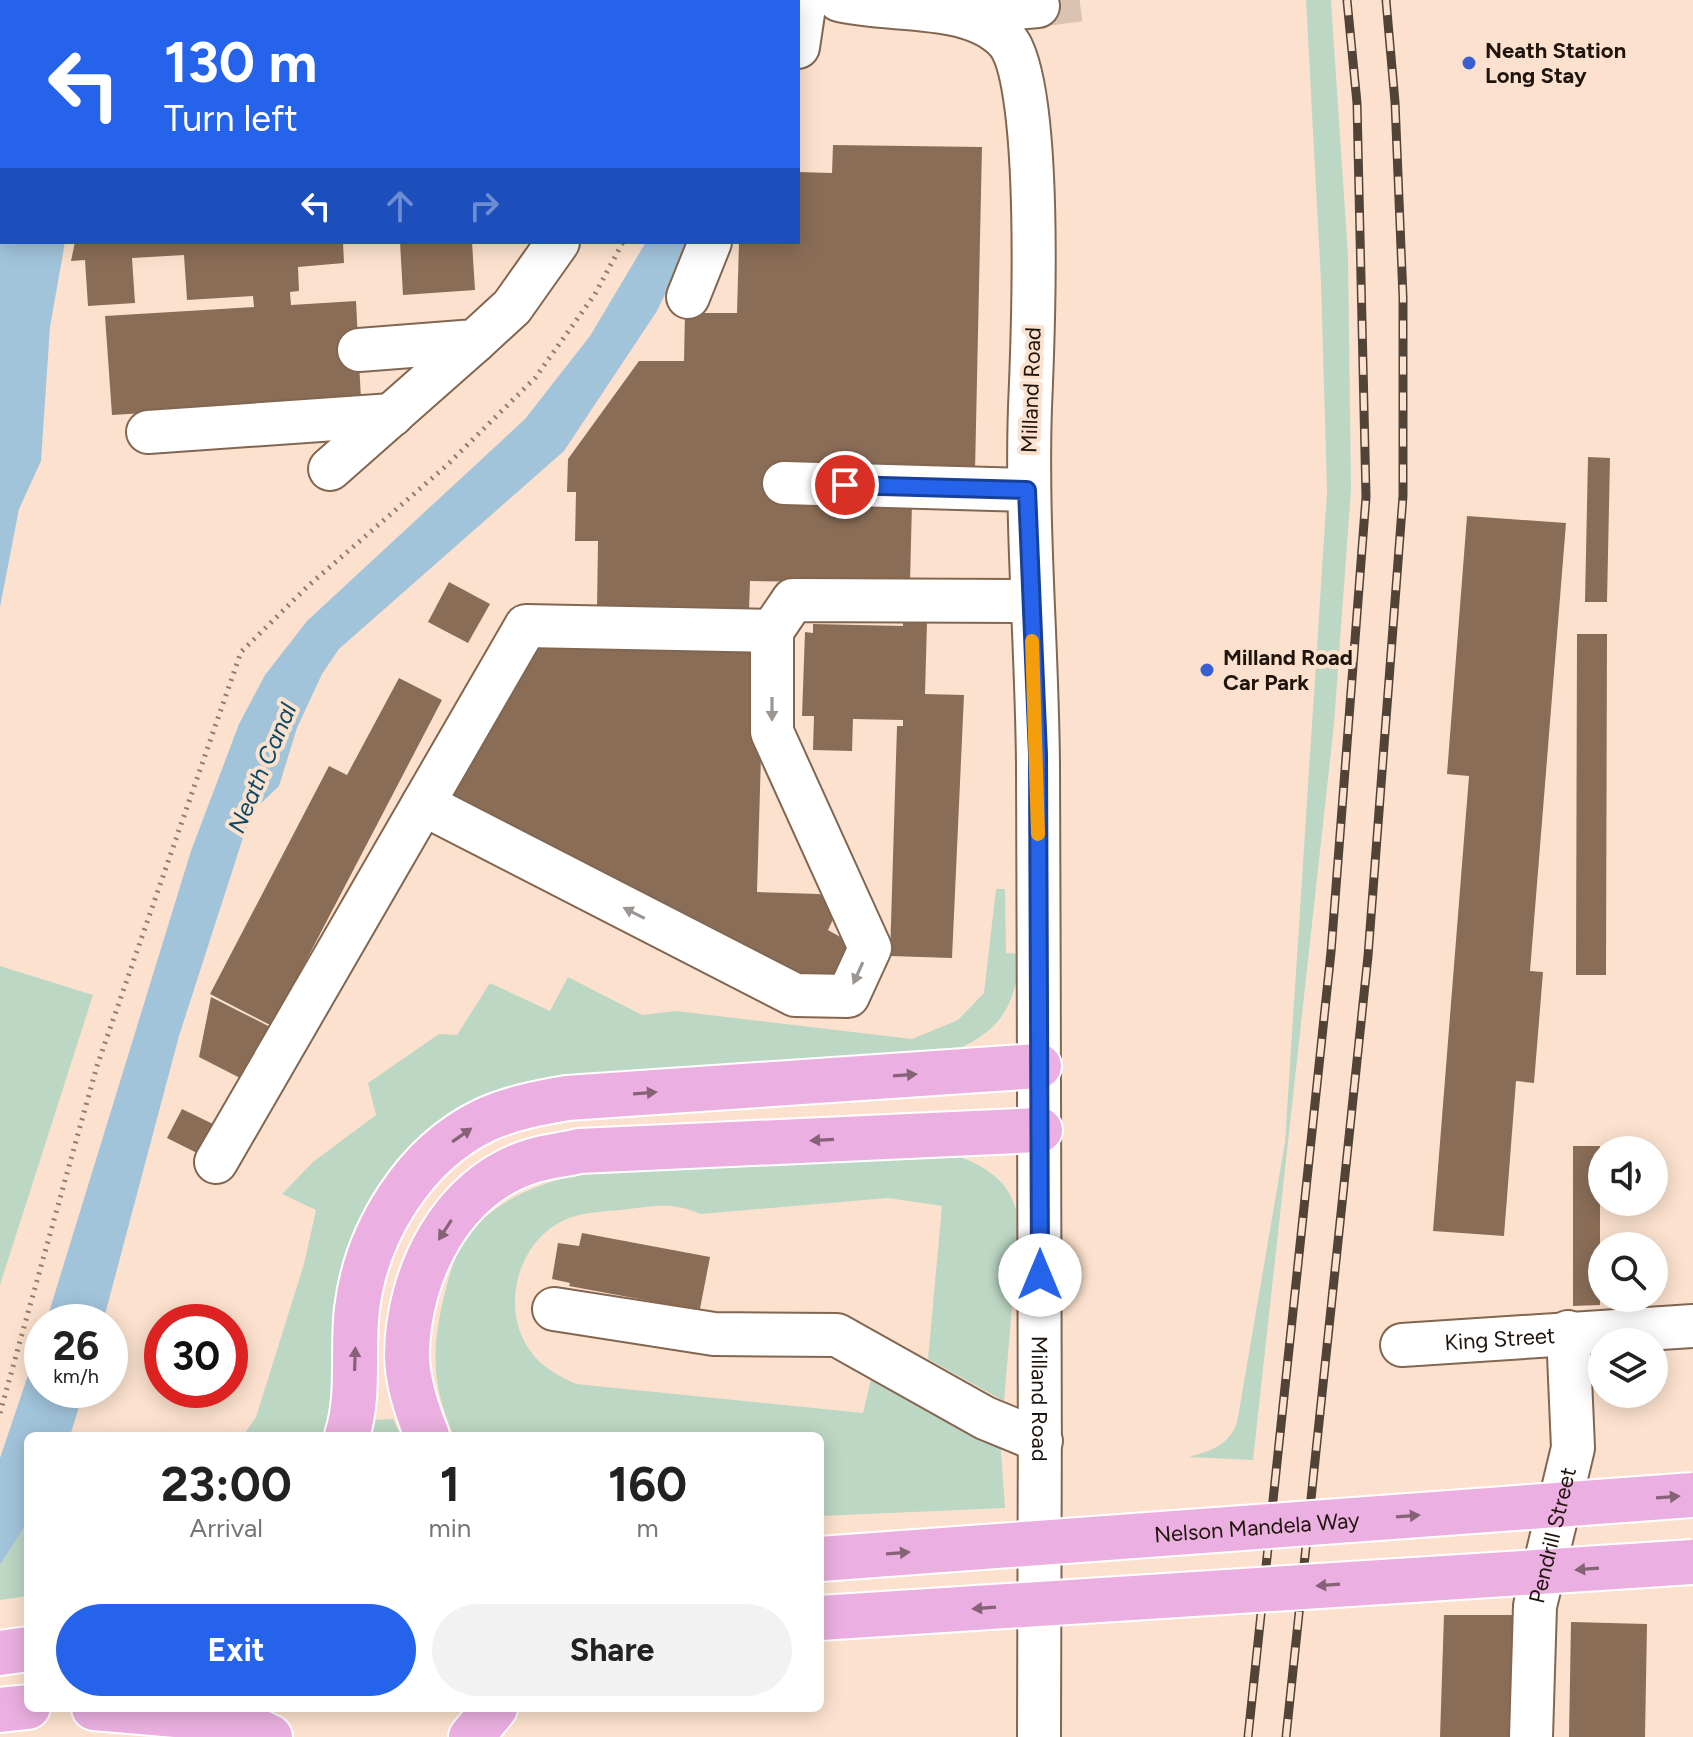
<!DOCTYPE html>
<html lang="en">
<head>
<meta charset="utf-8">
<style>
	:root { --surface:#fff; --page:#f2f2f2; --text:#222; --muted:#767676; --accent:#2563eb }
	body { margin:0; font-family:Figtree,sans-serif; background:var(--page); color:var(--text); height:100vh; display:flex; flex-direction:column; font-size:30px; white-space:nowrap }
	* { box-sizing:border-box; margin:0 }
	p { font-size:26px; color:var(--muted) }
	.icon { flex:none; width:44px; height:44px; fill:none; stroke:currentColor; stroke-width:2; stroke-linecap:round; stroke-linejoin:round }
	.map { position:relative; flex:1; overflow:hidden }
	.side { position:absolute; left:24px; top:1432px; width:800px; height:280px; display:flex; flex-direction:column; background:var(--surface); border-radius:12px; box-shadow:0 4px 20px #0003 }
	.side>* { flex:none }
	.banner { position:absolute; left:0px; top:0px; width:800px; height:244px; box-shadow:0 4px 20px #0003; background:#2563eb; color:#fff; overflow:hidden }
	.buttons { position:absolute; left:1588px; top:1136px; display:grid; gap:16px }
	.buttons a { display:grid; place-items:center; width:80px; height:80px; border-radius:50%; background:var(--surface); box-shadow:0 4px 20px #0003; font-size:40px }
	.speed { position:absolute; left:24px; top:1304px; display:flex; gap:16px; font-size:40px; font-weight:700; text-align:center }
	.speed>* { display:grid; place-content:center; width:104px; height:104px; border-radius:50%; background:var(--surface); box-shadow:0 4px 20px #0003; line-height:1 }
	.speed small { font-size:20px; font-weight:400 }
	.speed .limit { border:12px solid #d22; background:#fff; color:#111 }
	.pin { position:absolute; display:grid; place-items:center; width:68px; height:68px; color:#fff; margin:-34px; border:4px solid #fff; border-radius:50%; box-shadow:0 2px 8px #0007 }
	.me { position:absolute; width:88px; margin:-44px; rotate:0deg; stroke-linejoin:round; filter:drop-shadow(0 0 6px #0008) }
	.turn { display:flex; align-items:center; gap:28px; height:168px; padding:0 32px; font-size:36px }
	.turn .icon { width:104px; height:104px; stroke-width:2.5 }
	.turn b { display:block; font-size:56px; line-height:68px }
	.lanes { display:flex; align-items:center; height:76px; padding:0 32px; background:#0003; justify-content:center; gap:40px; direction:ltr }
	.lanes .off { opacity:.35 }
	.eta { display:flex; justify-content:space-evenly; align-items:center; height:136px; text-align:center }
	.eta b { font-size:48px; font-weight:700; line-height:56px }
	.primary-button { display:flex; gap:16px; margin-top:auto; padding:16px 32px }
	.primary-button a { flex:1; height:92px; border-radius:48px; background:var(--accent); color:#fff; font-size:32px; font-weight:700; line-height:92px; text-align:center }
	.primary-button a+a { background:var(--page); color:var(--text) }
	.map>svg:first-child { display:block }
	.green { fill:#bcd7c4 }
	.water { fill:#a2c4db }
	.building { fill:#8a6d57 }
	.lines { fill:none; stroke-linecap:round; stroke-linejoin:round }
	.minor-tunnel { stroke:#dbc3b1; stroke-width:42; stroke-dasharray:42 21; stroke-linecap:butt }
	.minor-casing { stroke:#826650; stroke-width:46 }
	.major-casing { stroke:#fff; stroke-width:48 }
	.path { stroke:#907d6e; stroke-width:5; stroke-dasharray:2 6; stroke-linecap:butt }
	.minor { stroke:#fff; stroke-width:42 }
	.major { stroke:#ebb0e1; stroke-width:44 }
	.rail-casing { stroke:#514337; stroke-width:9 }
	.rail { stroke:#fce2ce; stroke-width:6; stroke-dasharray:18; stroke-linecap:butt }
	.major-bridge-casing { stroke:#fff; stroke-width:48; stroke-linecap:butt }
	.major-bridge { stroke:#ebb0e1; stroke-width:44 }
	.oneway { fill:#9b9692 }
	.oneway2 { fill:#866276 }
	.route-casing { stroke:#184099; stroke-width:20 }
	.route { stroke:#2563eb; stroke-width:14 }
	.slow { stroke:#f59e0b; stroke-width:14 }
	.poi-dot { fill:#3a5fd0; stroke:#fce2ce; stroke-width:3 }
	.labels { text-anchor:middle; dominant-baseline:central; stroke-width:8; stroke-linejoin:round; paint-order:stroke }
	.poi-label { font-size:22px; font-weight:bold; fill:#20150c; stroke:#fce2ce; text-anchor:start }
	.street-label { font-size:22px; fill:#20150c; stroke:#fce2ce }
	.water-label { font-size:24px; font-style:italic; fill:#0b4969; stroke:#fce2ce }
</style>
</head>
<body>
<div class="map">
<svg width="1693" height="1737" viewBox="0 0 1693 1737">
	<rect width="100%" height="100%" fill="#fce2ce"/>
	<g class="green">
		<path d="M 1306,0 L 1331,0 L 1348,256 L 1351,489 L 1334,724 L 1253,1460 L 1189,1457 C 1212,1450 1228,1446 1237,1423 L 1285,1142 L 1327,492 L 1321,282 Z"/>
		<path d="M 996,889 L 1005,889 L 1006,953 L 1020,954 C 1015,1011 999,1032 947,1054 L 441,1122 L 324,1436 L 243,1436 L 256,1417 L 304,1264 L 316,1210 L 282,1194 L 313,1162 L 376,1115 L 368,1083 L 439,1034 L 457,1035 L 490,983 L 550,1011 L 568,977 L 642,1015 L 676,1011 L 912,1039 L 958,1020 L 984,993 Z"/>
		<path d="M 0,966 L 93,995 L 0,1285 Z"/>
		<path d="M 932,1147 C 976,1162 1013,1173 1019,1225 L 1004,1401 L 928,1359 L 942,1206 L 888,1198 L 700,1214 C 672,1202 659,1206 629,1209 C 605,1212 578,1211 557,1224 C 515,1249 501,1312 531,1352 C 543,1368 559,1376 576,1384 L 863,1413 L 874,1367 L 1000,1437 L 1005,1508 L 820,1516 L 820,1436 L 454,1436 C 434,1392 431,1357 441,1310 C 446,1287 452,1260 465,1240 C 498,1191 564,1176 617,1166 Z"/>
		<path d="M 393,1419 L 401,1436 L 368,1436 L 374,1420 Z"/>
		<path d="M 28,1521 L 28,1596 L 0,1600 L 0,1565 Z"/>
	</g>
	<g class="water">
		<path d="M 0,0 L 103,0 L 2,2 L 2,242 L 65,242 L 50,327 L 41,461 L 19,509 L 0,607 Z"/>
		<path d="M 646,242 L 690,242 L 657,311 L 564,451 L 339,649 L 322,674 L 297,728 L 279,786 L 251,813 L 179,1036 L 103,1322 L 46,1322 L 191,851 L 239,724 L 265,675 L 307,621 L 525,419 L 590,336 Z"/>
		<path d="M 42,1334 L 42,1390 L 84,1390 L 70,1436 L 28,1436 L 28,1521 L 0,1565 L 0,1458 Z"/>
	</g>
	<g class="building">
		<path d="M 833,145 L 982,147 L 975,472 L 912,502 L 910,583 L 750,581 L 749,611 L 597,609 L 598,541 L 575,541 L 576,492 L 567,492 L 568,459 L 639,361 L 684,361 L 685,313 L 737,313 L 739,242 L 798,242 L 798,172 L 832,173 Z"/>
		<path d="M 75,242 L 343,242 L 344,263 L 298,267 L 299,291 L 290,292 L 291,305 L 356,301 L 361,400 L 112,415 L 105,316 L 254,307 L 253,296 L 187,300 L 184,255 L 132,258 L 135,303 L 88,306 L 85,260 L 71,261 Z"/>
		<path d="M 400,242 L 472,242 L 475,290 L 403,295 Z"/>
		<path d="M 1588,457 L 1610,458 L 1607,602 L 1585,602 Z"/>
		<path d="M 1467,516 L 1566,523 L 1530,971 L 1543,972 L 1534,1083 L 1516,1081 L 1504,1236 L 1433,1231 L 1469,776 L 1447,774 Z"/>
		<path d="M 449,582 L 490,604 L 468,643 L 428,622 Z"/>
		<path d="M 903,622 L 927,622 L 925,694 L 964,695 L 952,958 L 890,956 L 897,726 L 903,726 L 903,720 L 853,719 L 852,751 L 813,750 L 814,716 L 802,716 L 805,632 L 813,633 L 813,624 L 903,626 Z"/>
		<path d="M 1577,634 L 1607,634 L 1606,975 L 1576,975 Z"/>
		<path d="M 537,647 L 764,652 L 757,892 L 819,894 L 829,899 L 835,915 L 828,930 L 851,943 L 828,991 L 449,804 Z"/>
		<path d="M 399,678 L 442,700 L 272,1026 L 210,994 L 329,766 L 347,775 Z"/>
		<path d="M 211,997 L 272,1028 L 244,1080 L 199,1057 Z"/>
		<path d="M 182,1109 L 215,1125 L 201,1155 L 167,1138 Z"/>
		<path d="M 1573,1146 L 1600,1146 L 1600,1305 L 1573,1306 Z"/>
		<path d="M 582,1233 L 710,1257 L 699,1314 L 665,1309 L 666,1304 L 569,1286 L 570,1283 L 552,1279 L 558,1243 L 579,1246 Z"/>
		<path d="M 1444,1615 L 1515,1615 L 1511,1737 L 1440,1737 Z"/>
		<path d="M 1571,1622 L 1647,1624 L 1645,1737 L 1569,1737 Z"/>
	</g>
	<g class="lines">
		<path class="minor-tunnel" d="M 1038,6 L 1083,0"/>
		<defs>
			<g id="minor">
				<path d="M 218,0 L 218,2"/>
				<path d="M 629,0 L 635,2"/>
				<path id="s1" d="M 839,0 C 891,13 971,0 1008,42 C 1043,88 1033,339 1030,407 C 1026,527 1037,645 1038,765 C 1039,1089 1041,1413 1039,1737"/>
				<path d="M 676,2 L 700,0"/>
				<path d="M 960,13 L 1038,6"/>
				<path d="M 798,47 L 805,0"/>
				<path d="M 688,297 L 710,242"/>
				<path d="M 359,350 L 475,341 L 512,307 L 558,242"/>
				<path d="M 148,432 L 392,415"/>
				<path d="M 330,469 L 475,341"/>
				<path d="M 784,483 L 1027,490"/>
				<path d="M 423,804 L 795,995 L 848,996 L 870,948 L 772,732 L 772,631 L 793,600 L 1030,601"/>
				<path d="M 216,1162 L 526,626 L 772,631"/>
				<path d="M 554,1309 L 714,1334 L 837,1335 L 985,1418 L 1041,1441"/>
				<path id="s2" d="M 1402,1345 L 1693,1326"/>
				<path id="s3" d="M 1531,1737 L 1535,1606 L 1573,1448 L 1568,1332"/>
			</g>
			<g id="major">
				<path d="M 347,1436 C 360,1395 352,1351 357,1309 C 366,1233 414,1154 485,1120 C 511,1108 539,1103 567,1098 L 1039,1066"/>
				<path d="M 427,1436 C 417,1410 407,1382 407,1354 C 408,1275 451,1186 532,1161 C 547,1156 564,1155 579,1151 L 1040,1130"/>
				<path d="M 0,1653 L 28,1649"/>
				<path d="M 94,1708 L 234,1720 L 270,1737"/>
				<path d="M 0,1710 L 28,1707"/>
				<path d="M 471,1737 L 495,1708"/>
			</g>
		</defs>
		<use href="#minor" class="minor-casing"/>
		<use href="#major" class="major-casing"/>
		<path class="path" d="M 0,1413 L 97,1066 L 241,652 L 308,586 L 446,466 L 535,378 L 595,294 L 623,242"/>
		<use href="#minor" class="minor"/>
		<use href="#major" class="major"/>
		<defs>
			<g id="rail">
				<path d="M 1248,1737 L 1331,952 L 1366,497 L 1357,103 L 1347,0"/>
				<path d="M 1286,1737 L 1368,956 L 1403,496 L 1403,297 L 1395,102 L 1386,0"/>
			</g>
		</defs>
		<use href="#rail" class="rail-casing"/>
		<use href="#rail" class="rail"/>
		<defs>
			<g id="major-bridge">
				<path id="s4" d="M 820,1559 L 1693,1495"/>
				<path d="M 820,1618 L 1693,1562"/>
			</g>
		</defs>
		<use href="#major-bridge" class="major-bridge-casing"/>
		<use href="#major-bridge" class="major-bridge"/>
	</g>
	<defs><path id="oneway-solid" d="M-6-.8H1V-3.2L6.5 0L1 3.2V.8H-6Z" transform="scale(2)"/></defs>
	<g class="oneway">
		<use href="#oneway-solid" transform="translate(772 709) rotate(90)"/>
		<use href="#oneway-solid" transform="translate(634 913) rotate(-153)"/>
		<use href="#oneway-solid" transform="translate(858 973) rotate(114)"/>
	</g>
	<g class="oneway2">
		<use href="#oneway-solid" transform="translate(905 1075) rotate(-4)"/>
		<use href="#oneway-solid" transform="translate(645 1093) rotate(-4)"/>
		<use href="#oneway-solid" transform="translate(462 1135) rotate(-35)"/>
		<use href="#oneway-solid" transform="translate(822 1140) rotate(177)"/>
		<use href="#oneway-solid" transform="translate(445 1230) rotate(123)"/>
		<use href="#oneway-solid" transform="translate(355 1359) rotate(-88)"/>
		<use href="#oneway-solid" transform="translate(1668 1497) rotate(-4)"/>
		<use href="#oneway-solid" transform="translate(1408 1516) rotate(-4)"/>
		<use href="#oneway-solid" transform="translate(898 1553) rotate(-4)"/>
		<use href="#oneway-solid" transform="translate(1587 1569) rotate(176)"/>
		<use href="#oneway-solid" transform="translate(1328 1585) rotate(176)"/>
		<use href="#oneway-solid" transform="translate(984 1608) rotate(176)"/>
	</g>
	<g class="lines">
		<defs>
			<path id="route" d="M 845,485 L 1027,490 L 1038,755 L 1040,1275"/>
		</defs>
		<use href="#route" class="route-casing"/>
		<use href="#route" class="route"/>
		<path class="slow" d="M 1032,641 L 1038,834"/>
	</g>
	<g class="poi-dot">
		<circle cx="1469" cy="63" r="8"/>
		<circle cx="1207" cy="670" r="8"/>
	</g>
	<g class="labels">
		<g class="poi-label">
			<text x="1485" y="50">Neath Station<tspan x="1485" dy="25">Long Stay</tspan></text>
			<text x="1223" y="657">Milland Road<tspan x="1223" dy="25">Car Park</tspan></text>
		</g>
		<g class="street-label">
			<text transform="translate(1031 390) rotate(-88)">Milland Road</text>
			<text stroke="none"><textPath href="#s2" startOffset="98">King Street</textPath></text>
			<text stroke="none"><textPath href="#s1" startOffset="1538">Milland Road</textPath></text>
			<text stroke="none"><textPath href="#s4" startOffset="438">Nelson Mandela Way</textPath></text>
			<text stroke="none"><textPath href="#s3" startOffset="204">Pendrill Street</textPath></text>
		</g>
		<g class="water-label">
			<text transform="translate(262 768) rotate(-67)">Neath Canal</text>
		</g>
	</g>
</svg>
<div class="buttons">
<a><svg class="icon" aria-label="sound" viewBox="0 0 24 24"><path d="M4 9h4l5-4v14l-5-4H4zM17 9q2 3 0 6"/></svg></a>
<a><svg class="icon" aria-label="search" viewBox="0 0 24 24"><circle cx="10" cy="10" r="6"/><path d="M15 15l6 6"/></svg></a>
<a><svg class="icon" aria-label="layers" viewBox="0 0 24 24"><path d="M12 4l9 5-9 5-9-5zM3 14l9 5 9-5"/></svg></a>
</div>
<div class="speed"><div>26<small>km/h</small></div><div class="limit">30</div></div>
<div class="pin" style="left:845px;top:485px;background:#d93025"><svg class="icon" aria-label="arrive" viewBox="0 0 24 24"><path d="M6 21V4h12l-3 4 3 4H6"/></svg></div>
<svg class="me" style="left:1040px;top:1275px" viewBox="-20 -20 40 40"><circle r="19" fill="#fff"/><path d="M0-13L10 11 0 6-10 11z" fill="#2563eb"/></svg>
<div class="banner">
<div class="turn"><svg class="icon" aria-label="left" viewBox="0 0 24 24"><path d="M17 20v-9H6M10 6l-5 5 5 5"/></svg><div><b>130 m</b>Turn left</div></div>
<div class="lanes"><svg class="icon" aria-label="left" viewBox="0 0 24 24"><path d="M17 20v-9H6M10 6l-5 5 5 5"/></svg><svg class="icon off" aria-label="ahead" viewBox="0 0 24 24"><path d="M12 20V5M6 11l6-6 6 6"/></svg><svg class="icon off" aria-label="right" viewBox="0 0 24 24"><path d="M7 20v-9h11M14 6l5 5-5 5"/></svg></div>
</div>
<section class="side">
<div class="eta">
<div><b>23:00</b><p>Arrival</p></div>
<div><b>1</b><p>min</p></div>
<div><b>160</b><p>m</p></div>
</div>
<div class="primary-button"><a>Exit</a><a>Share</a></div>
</section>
</div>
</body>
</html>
